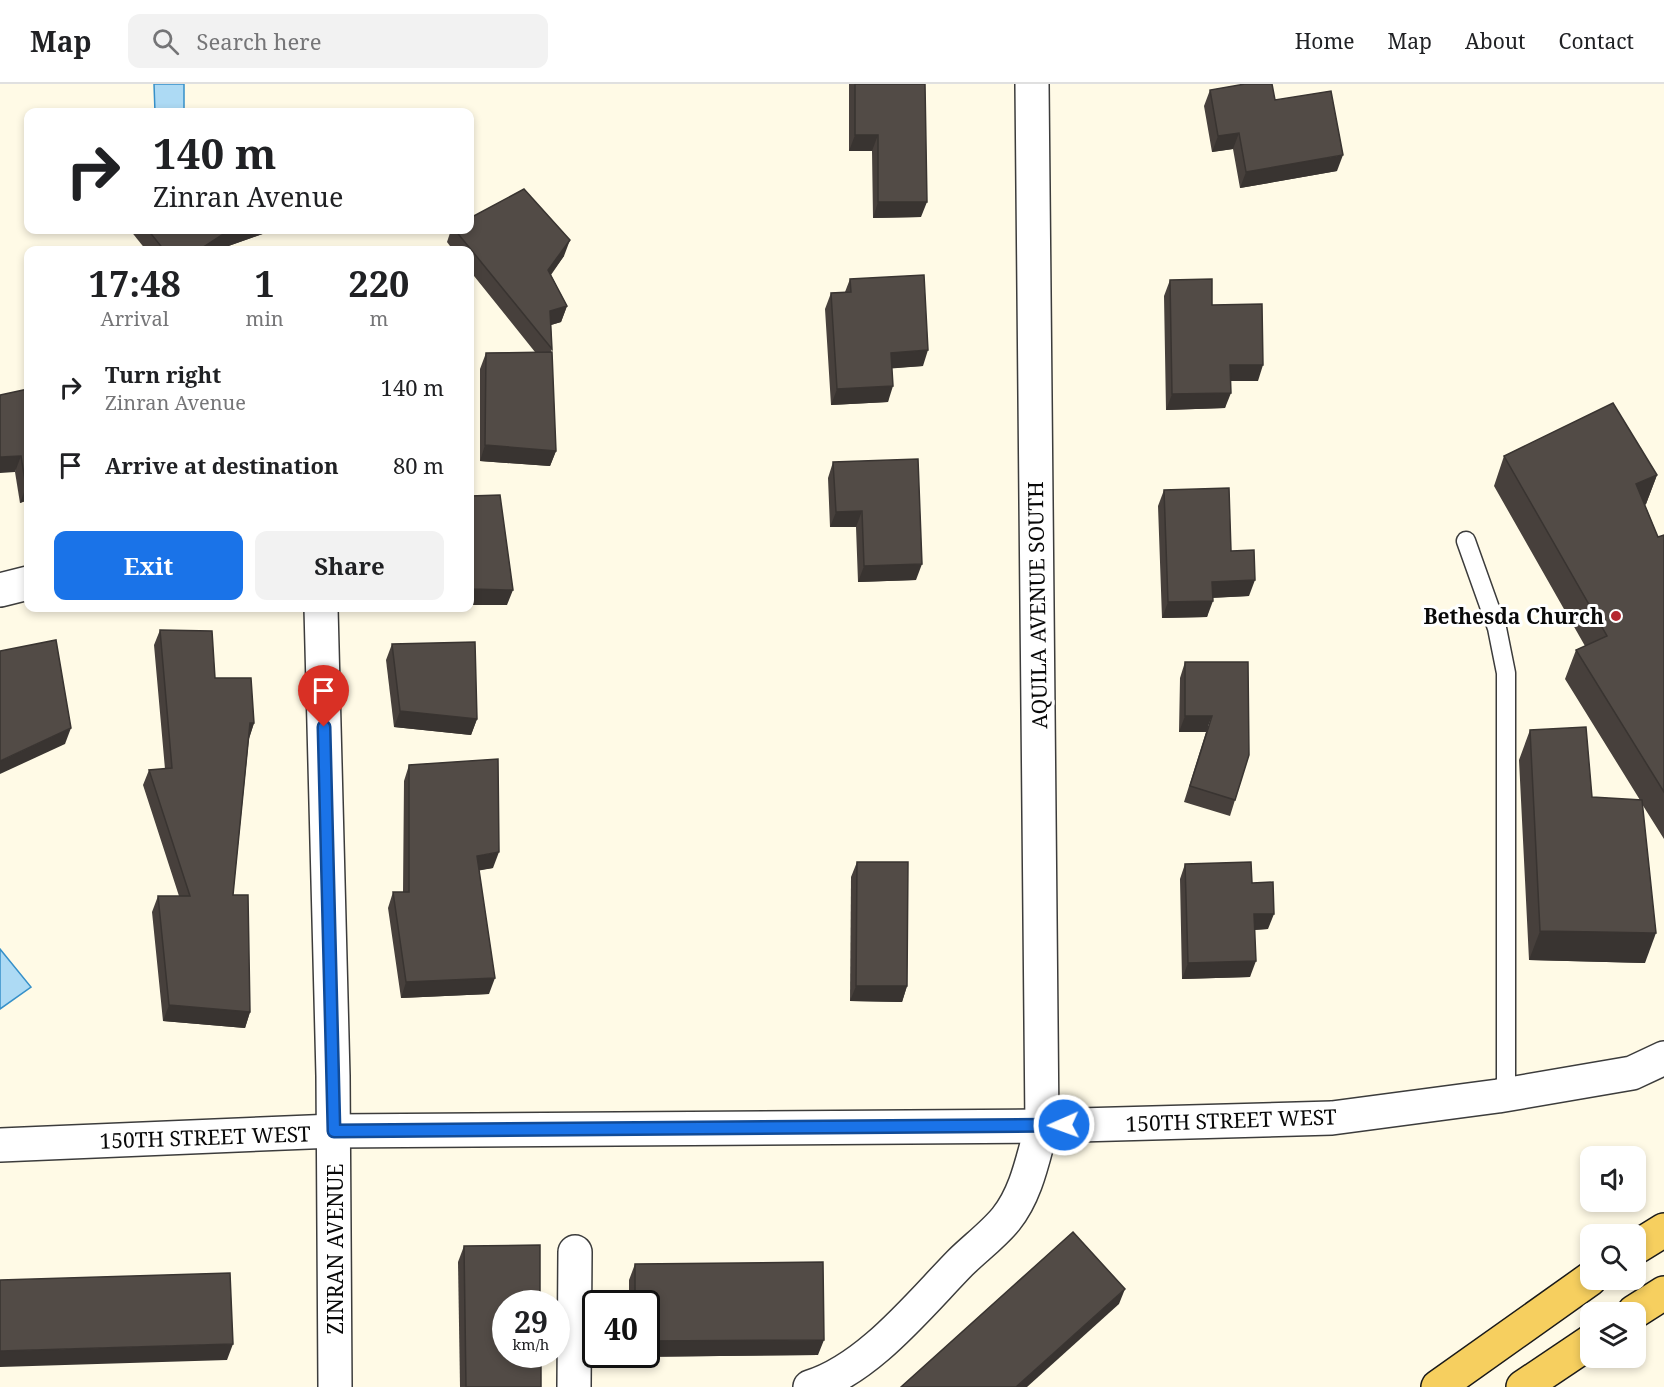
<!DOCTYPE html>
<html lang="en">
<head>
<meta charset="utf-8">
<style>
	:root { --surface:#fff; --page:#f2f2f2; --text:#202124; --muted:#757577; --line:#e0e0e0; --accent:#1a73e8 }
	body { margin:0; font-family:"Noto Serif",serif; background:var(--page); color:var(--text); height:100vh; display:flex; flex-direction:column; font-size:22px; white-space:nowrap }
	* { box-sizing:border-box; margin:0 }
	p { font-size:20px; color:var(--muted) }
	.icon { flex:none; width:33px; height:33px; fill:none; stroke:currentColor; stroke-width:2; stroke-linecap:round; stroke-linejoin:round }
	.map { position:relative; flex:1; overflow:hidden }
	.panel { position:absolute; left:24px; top:162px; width:450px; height:366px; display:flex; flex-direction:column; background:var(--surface); border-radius:12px; box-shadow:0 3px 9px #0003 }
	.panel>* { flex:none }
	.banner { position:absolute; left:24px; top:24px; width:450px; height:126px; border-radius:12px; box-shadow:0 3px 9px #0003; background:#fff; color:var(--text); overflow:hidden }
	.buttons { position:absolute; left:1580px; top:1062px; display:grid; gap:12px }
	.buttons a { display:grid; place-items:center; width:66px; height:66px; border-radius:12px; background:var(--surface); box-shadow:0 3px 9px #0003; font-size:30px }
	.speed { position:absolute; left:492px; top:1206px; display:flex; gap:12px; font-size:30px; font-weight:700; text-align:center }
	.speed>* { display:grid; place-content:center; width:78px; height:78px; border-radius:50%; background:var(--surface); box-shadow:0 3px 9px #0003; line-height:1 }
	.speed small { font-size:15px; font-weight:400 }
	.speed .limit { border:3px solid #111; border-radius:9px; background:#fff; color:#111 }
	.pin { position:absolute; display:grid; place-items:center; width:51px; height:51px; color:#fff; margin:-62px -26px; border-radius:50% 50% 50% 0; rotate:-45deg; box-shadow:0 0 6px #0007 }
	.pin .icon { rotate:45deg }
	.me { position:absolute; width:66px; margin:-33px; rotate:268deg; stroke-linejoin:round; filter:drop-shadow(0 0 4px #0008) }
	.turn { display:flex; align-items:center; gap:21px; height:126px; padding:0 30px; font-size:27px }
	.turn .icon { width:78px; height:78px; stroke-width:2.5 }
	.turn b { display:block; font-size:42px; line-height:51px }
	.eta { display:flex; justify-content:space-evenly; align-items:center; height:102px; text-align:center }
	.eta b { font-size:36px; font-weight:700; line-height:42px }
	.cta { display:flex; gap:12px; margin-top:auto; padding:12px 30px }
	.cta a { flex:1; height:69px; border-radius:12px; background:var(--accent); color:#fff; font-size:24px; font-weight:700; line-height:69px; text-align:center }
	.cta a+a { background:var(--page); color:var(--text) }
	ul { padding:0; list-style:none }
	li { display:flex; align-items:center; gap:18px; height:78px; padding:0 30px }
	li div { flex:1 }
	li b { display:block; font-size:22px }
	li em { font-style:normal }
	header { display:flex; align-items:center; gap:36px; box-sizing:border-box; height:84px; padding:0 30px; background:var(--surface); border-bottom:2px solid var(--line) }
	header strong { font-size:28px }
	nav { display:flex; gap:33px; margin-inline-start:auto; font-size:21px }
	.search { width:420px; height:54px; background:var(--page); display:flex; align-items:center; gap:15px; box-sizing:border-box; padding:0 21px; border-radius:12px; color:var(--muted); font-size:22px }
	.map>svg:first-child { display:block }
	.water { fill:#addaf4; stroke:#3690c9; stroke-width:1.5 }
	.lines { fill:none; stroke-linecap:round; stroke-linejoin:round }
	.service-casing { stroke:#3c3c3c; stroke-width:21 }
	.minor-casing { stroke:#3c3c3c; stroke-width:36 }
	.tertiary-casing { stroke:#3c3c3c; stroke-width:36 }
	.primary-casing { stroke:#1a1a1a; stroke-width:36 }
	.service { stroke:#fff; stroke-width:18 }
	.minor { stroke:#fff; stroke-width:33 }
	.tertiary { stroke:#fff; stroke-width:33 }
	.primary { stroke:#f6cf5f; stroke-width:33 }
	.wall { fill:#47403c }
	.shaded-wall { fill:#393431 }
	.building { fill:#524b46; stroke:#393431; stroke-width:1.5 }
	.route-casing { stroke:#114b97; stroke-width:15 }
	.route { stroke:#1a73e8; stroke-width:10 }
	.poi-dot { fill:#b5262e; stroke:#fff; stroke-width:2 }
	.labels { text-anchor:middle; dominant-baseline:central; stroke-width:6; stroke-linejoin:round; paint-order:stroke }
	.street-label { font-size:21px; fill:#090909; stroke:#fff }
	.poi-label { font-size:21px; font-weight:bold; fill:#090909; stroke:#fff; text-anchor:end }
</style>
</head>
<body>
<header>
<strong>Map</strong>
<div class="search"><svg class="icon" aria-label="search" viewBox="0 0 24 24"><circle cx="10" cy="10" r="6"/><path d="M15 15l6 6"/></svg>Search here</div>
<nav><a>Home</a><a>Map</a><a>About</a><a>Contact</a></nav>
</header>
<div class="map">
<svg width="1664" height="1303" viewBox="0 0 1664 1303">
	<rect width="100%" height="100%" fill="#fffae6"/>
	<g class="water">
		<path d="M 154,0 L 184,0 L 184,28 L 155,28 Z"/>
		<path d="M 0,865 L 31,903 L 0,925 Z"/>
	</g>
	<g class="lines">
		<defs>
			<path id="service" d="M 1466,457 L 1497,544 L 1506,589 L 1506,1011"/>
			<g id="minor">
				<path d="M 0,506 L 28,499"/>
				<path d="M 321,524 L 333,992 L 335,1303"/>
				<path d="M 574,1303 L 575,1168"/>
				<path d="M 810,1303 C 868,1285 918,1222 960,1179 C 974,1165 993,1151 1006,1135 C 1027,1109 1033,1073 1042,1042 L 1032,0"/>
			</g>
			<path id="tertiary" d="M 0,1061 L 334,1047 L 1042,1042 L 1332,1034 L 1498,1012 L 1632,989 L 1664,974"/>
			<g id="primary">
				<path d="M 1635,1164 L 1664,1146"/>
				<path d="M 1634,1228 L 1664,1209"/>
				<path d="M 1438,1303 L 1590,1195"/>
				<path d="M 1523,1303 L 1590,1258"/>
			</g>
		</defs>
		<use href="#service" class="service-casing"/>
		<use href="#minor" class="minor-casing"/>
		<use href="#tertiary" class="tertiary-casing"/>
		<use href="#primary" class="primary-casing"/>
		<use href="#service" class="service"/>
		<use href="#minor" class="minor"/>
		<use href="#tertiary" class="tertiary"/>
		<use href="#primary" class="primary"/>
	</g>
	<g class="wall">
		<path d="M 849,0 L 925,0 L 921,133 L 873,134 L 872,67 L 849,67 Z"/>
		<path d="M 1210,6 L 1275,16 L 1337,87 L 1240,104 L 1233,65 L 1212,68 L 1204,22 Z"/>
		<path d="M 130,146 L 274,146 L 220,165 L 217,166 L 146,166 Z"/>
		<path d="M 451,146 L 455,146 L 564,172 L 551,191 L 567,222 L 561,238 L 551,241 L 552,265 L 551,268 L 556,367 L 550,382 L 480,377 L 480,285 L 486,269 L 535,268 L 470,187 L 470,166 L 453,166 L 447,158 Z"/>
		<path d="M 850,195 L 923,282 L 892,284 L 888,318 L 831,321 L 825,225 L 831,209 L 845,208 Z"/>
		<path d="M 1170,196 L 1212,221 L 1258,297 L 1231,297 L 1225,324 L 1166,326 L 1164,212 Z"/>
		<path d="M 28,305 L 28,416 L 20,419 L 15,388 Z"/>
		<path d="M 1504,372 L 1657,391 L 1646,420 L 1645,421 L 1658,453 L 1664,451 L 1664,755 L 1642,720 L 1645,879 L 1529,876 L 1519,676 L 1530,646 L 1592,713 L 1640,716 L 1565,595 L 1576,566 L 1585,562 L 1494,402 Z"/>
		<path d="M 833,378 L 916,496 L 858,498 L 856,443 L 830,443 L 828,394 Z"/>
		<path d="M 1164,406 L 1231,467 L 1249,512 L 1212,514 L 1207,533 L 1162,534 L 1158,422 Z"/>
		<path d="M 160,546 L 215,594 L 254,639 L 249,654 L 233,811 L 250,928 L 245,944 L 163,937 L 152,828 L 158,812 L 179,812 L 143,701 L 149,686 L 165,685 L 154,561 Z"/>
		<path d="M 392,560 L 477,635 L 471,651 L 394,643 L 386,576 Z"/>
		<path d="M 1185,578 L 1235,716 L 1230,732 L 1184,718 L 1206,648 L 1179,648 L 1180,594 Z"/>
		<path d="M 409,681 L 493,784 L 479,786 L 489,910 L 401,914 L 388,824 L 393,808 L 403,808 L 404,697 Z"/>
		<path d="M 857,778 L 907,902 L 902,918 L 850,917 L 851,793 Z"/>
		<path d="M 1185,780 L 1268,845 L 1255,846 L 1250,893 L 1182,895 L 1180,795 Z"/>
		<path d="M 464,1162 L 541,1303 L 460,1303 L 458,1178 Z"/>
		<path d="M 635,1180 L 818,1271 L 630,1273 L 630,1270 L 646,1270 L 646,1220 L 629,1220 L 629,1196 Z"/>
	</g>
	<g class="shaded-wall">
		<path d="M 1239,49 L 1233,65 L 1212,68 L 1218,52 Z"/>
		<path d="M 855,51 L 878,51 L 872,67 L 849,67 Z"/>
		<path d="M 1343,71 L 1337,87 L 1240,104 L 1246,88 Z"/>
		<path d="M 878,118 L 927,118 L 921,133 L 873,134 Z"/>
		<path d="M 235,146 L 274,146 L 220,165 L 217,166 L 199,166 L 225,149 Z"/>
		<path d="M 570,156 L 564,172 L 542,202 L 548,186 Z"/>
		<path d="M 567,222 L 561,238 L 544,243 L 550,227 Z"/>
		<path d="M 928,266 L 923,282 L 885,285 L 891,269 Z"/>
		<path d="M 1230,281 L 1263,281 L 1258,297 L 1225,297 Z"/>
		<path d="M 893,302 L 888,318 L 831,321 L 837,305 Z"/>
		<path d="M 1231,309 L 1225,324 L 1166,326 L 1172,310 Z"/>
		<path d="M 485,361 L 556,367 L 550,382 L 480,377 Z"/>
		<path d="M 21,372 L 15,388 L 0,389 L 0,373 Z"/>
		<path d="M 1657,391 L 1646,420 L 1626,430 L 1636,400 Z"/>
		<path d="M 28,402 L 28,416 L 20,419 L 26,403 Z"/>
		<path d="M 862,427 L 856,443 L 830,443 L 836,428 Z"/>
		<path d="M 922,480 L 916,496 L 858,498 L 864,482 Z"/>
		<path d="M 1255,496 L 1249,512 L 1206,514 L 1212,498 Z"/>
		<path d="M 470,505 L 513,506 L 507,521 L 470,521 Z"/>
		<path d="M 1213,517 L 1207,533 L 1162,534 L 1168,518 Z"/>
		<path d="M 400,627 L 477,635 L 471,651 L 394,643 Z"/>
		<path d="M 1185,632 L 1212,632 L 1206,648 L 1179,648 Z"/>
		<path d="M 250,639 L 254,639 L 249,655 Z"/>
		<path d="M 71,644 L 65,660 L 0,690 L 0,677 Z"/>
		<path d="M 499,768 L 493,784 L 471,788 L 477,772 Z"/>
		<path d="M 1254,830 L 1274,830 L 1268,845 L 1249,846 Z"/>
		<path d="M 1540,847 L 1656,849 L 1645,879 L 1529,876 Z"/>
		<path d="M 1256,877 L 1250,893 L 1182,895 L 1188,879 Z"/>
		<path d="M 495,894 L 489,910 L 401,914 L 406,898 Z"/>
		<path d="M 856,902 L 907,902 L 902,918 L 850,917 Z"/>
		<path d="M 169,921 L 250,928 L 245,944 L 163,937 Z"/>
		<path d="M 1125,1205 L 1119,1220 L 1027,1303 L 1016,1303 Z"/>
		<path d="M 824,1256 L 818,1271 L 630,1273 L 630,1270 L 646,1270 L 646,1257 Z"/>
		<path d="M 233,1260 L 227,1276 L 0,1283 L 0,1267 Z"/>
	</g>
	<g class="building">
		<path d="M 855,0 L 925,0 L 927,118 L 878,118 L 878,51 L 855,51 Z"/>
		<path d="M 1245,0 L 1272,0 L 1275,16 L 1331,7 L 1343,71 L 1246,88 L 1239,49 L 1218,52 L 1210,6 Z"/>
		<path d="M 524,105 L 570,156 L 548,186 L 567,222 L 550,227 L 552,265 L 455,146 L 470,146 L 470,134 Z"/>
		<path d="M 148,146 L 235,146 L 225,149 L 199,166 L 164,166 Z"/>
		<path d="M 924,191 L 928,266 L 891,269 L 893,302 L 837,305 L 831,209 L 851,208 L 850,195 Z"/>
		<path d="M 1212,195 L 1212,221 L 1262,220 L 1263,281 L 1230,281 L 1231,309 L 1172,310 L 1170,196 Z"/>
		<path d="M 552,268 L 556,367 L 485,361 L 486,269 Z"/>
		<path d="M 28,305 L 28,402 L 26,403 L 21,372 L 0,373 L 0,311 Z"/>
		<path d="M 1613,319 L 1657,391 L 1636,400 L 1658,453 L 1664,451 L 1664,708 L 1576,566 L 1607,552 L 1504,372 Z"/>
		<path d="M 918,375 L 922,480 L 864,482 L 862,427 L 836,428 L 833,378 Z"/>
		<path d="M 1229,404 L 1231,467 L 1254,466 L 1255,496 L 1212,498 L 1213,517 L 1168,518 L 1164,406 Z"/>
		<path d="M 500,411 L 513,506 L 470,505 L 470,412 Z"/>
		<path d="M 160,546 L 212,547 L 215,594 L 251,594 L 254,639 L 250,639 L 233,811 L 248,811 L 250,928 L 169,921 L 158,812 L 190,812 L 149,686 L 172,684 Z"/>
		<path d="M 56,556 L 71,644 L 0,677 L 0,567 Z"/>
		<path d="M 475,558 L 477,635 L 400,627 L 392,560 Z"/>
		<path d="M 1185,578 L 1248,578 L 1249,671 L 1235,716 L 1190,702 L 1212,632 L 1185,632 Z"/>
		<path d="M 1586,643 L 1592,713 L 1642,716 L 1656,849 L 1540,847 L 1530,646 Z"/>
		<path d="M 498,675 L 499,768 L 477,772 L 495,894 L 406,898 L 393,808 L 409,808 L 409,681 Z"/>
		<path d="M 857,778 L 908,778 L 907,902 L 856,902 Z"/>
		<path d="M 1251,778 L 1252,799 L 1273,798 L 1274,830 L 1254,830 L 1256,877 L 1188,879 L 1185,780 Z"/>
		<path d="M 1073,1148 L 1125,1205 L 1016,1303 L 901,1303 Z"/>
		<path d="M 540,1161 L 540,1220 L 506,1220 L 506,1270 L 541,1270 L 541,1303 L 466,1303 L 464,1162 Z"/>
		<path d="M 823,1178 L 824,1256 L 646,1257 L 646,1220 L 635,1220 L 635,1180 Z"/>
		<path d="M 230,1189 L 233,1260 L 0,1267 L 0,1196 Z"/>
	</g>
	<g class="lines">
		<defs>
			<path id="route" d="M 324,643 L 334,1047 L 1064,1041"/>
		</defs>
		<use href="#route" class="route-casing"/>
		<use href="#route" class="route"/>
	</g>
	<circle class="poi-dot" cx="1616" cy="532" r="6"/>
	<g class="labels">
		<g class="street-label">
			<text transform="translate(1037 521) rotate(-91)">AQUILA AVENUE SOUTH</text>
			<text transform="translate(1231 1036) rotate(-2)">150TH STREET WEST</text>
			<text transform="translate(205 1053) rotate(-2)">150TH STREET WEST</text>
			<text transform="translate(335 1165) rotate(-90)">ZINRAN AVENUE</text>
		</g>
		<g class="poi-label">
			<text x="1604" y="532">Bethesda Church</text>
		</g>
	</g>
</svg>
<div class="buttons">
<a><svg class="icon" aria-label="sound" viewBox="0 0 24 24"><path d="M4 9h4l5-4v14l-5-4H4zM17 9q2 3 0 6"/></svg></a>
<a><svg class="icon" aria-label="search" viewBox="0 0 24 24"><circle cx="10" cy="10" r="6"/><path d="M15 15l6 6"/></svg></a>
<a><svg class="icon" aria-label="layers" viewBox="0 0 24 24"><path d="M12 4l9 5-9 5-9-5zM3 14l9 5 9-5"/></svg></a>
</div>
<div class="speed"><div>29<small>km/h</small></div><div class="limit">40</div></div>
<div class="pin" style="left:324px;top:643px;background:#d93025"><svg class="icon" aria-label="arrive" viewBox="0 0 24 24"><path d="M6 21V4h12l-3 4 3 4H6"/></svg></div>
<svg class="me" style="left:1064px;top:1041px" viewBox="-20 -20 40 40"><circle r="17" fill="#1a73e8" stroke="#fff" stroke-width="3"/><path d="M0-11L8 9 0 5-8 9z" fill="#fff"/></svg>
<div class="banner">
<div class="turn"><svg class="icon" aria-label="right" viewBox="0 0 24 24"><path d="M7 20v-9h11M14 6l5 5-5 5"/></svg><div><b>140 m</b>Zinran Avenue</div></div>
</div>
<section class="panel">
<div class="eta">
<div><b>17:48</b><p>Arrival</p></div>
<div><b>1</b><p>min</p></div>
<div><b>220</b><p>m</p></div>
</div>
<ul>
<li><svg class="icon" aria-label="right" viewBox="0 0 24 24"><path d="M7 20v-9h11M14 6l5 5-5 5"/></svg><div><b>Turn right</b><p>Zinran Avenue</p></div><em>140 m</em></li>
<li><svg class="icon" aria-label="arrive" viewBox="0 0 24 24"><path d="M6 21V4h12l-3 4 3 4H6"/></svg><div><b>Arrive at destination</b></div><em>80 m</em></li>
</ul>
<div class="cta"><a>Exit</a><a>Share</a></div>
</section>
</div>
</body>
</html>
